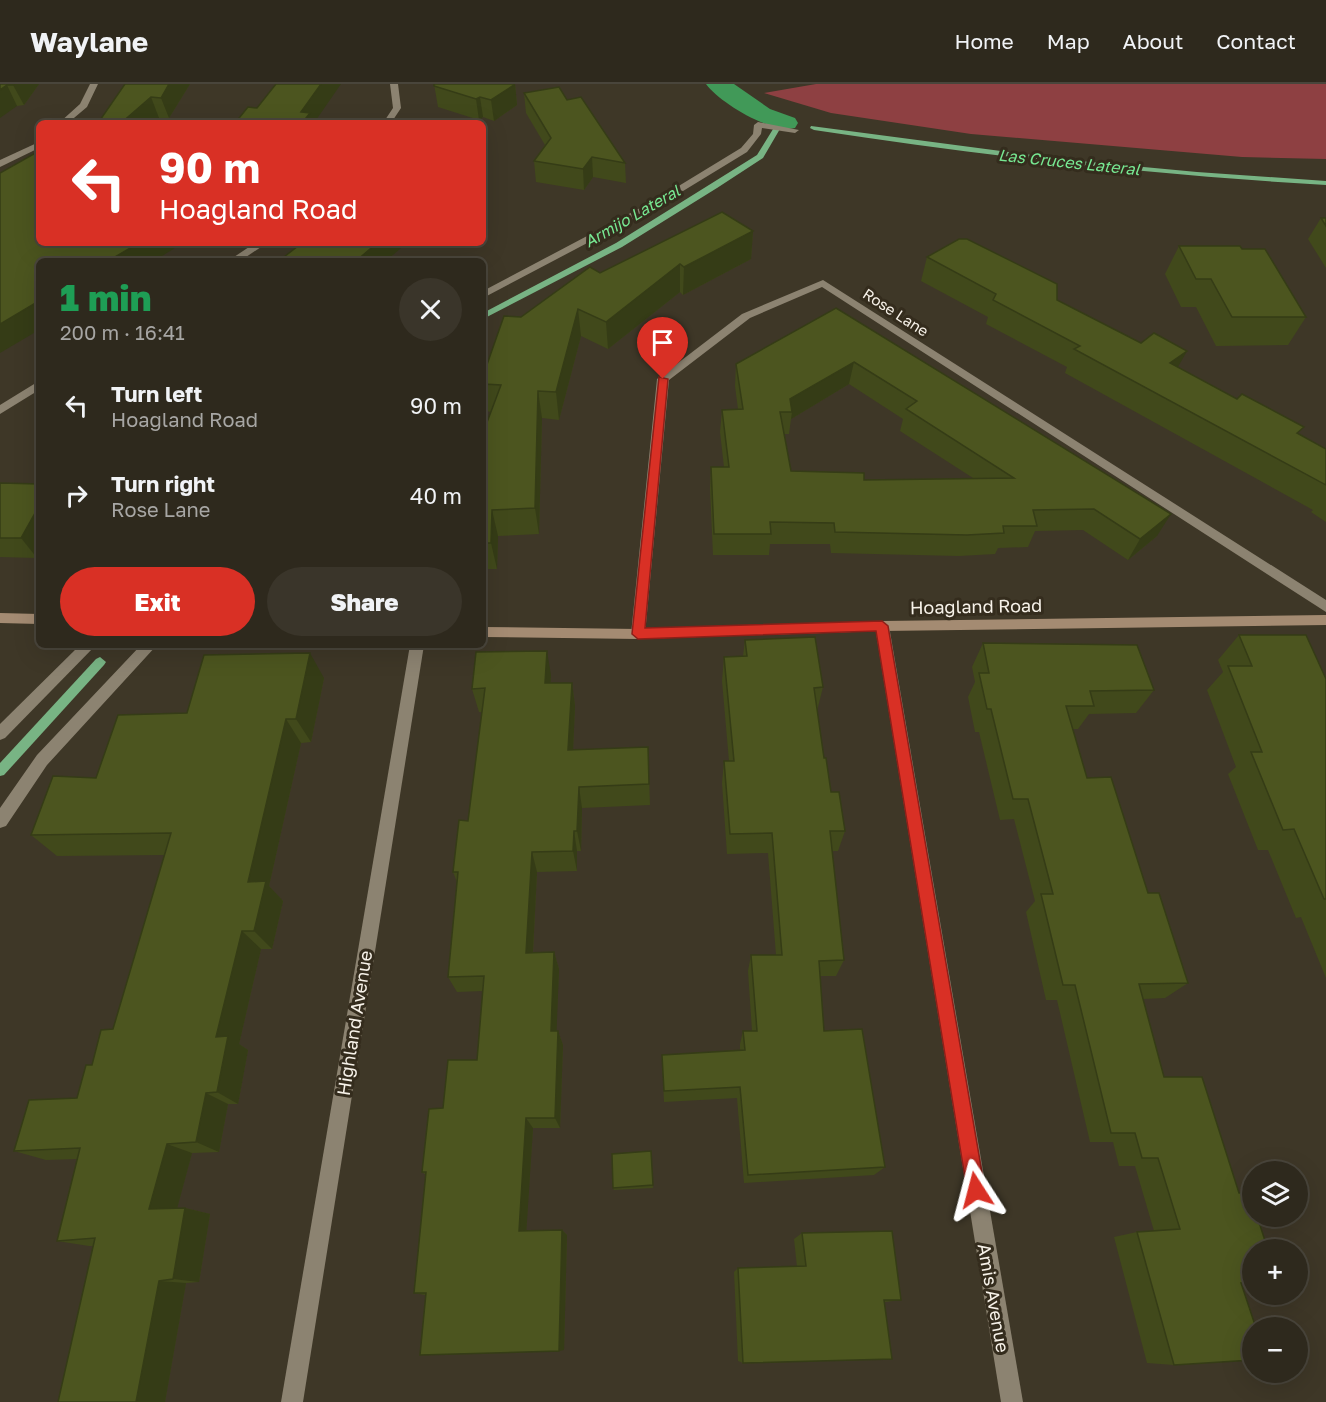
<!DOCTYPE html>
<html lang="en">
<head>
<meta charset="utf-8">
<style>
	:root { --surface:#2e291d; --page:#3a352a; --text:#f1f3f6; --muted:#a7a6a4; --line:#49453b; --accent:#d93025 }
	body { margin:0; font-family:"Golos Text",sans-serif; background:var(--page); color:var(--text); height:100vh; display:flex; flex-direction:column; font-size:22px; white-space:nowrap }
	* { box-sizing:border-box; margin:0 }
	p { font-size:20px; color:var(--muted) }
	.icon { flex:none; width:33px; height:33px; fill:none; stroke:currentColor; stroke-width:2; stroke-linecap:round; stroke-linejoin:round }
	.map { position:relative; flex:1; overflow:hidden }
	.sheet { position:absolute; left:36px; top:174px; width:450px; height:390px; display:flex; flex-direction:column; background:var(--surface); border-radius:9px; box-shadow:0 6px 24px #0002,0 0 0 2px var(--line) }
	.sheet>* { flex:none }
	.guide { position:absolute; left:36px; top:36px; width:450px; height:126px; border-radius:9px; box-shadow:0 6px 24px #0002,0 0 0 2px var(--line); background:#d93025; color:#fff; overflow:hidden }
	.buttons { position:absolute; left:1242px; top:1077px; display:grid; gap:12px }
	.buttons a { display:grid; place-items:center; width:66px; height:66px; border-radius:50%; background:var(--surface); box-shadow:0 6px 24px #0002,0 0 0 2px var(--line); font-size:30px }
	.pin { position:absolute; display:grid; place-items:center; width:51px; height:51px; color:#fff; margin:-62px -26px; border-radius:50% 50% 50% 0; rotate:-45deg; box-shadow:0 0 6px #0007 }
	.pin .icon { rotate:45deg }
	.me { position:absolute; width:66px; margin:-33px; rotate:351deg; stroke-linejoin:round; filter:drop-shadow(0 0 4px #0008) }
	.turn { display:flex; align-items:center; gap:21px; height:126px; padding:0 24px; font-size:27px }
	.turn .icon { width:78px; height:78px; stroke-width:2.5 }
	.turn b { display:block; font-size:42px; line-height:51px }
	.round { display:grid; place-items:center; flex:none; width:63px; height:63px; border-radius:32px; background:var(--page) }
	.summary { display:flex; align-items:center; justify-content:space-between; height:102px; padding:0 24px }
	h1 { font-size:36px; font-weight:800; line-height:45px; color:#1e9e55 }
	.button { display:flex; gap:12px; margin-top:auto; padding:12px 24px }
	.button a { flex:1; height:69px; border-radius:36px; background:var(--accent); color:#fff; font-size:24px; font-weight:800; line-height:69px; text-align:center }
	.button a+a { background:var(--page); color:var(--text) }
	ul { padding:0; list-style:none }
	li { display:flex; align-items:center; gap:18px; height:90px; padding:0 24px }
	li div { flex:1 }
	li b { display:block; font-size:22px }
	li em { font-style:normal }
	header { display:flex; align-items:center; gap:36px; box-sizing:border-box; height:84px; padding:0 30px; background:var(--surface); border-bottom:2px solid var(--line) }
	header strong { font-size:28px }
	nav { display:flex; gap:33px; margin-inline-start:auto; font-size:21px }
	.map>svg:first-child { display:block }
	.green { fill:#8e4042 }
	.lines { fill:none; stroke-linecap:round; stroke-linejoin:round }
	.stream { fill:#78b484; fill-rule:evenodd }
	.canal { fill:#419958; fill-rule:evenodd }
	.lane { fill:#8c8371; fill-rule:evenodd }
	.street { fill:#8c8371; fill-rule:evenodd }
	.secondary { fill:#a48b72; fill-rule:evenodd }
	.wall { fill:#41491b; fill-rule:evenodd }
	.shaded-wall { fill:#353c16 }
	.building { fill:#4c551f; stroke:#353c16; stroke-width:1.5; fill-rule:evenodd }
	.route { fill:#d93025; stroke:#8d1f18; stroke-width:1.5 }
	.labels { text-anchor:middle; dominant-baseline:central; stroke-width:6; stroke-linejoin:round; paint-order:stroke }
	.far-street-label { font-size:15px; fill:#f7f2e9; stroke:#342c1d }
	.far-water-label { font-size:16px; font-style:italic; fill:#77e892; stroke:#342c1d }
	.street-label { font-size:18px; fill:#f7f2e9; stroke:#342c1d }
</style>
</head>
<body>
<header>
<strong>Waylane</strong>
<nav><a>Home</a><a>Map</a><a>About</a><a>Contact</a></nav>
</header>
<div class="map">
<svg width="1326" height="1318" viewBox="0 0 1326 1318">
	<rect width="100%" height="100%" fill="#3e3727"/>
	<path class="green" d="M 816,0 L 1326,0 L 1326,75 L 1242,73 L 971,50 L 831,29 L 764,9 Z"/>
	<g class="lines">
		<g class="stream">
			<path d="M 778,37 L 784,38 L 763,74 L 717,104 L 622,163 L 483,235 L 483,229 L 616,159 L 757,71 Z"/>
			<path d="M 811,42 L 1069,76 L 1197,88 L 1326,97 L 1326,101 C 1154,91 984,72 814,46 L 810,44 Z"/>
			<path d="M 100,573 L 106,578 L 104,581 L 4,691 L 0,692 L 0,679 L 96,575 Z"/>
		</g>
		<path class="canal" d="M 706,0 L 734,0 L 770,25 L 795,34 L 798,39 L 795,44 C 771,50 720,19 706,0 Z"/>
		<g class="lane">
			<path d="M 758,38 L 799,46 L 795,49 L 762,44 L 761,50 L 747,68 L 665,118 L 483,214 L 483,207 L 659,114 L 741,64 L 753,50 L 754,41 Z"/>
			<path d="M 80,561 L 96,561 L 5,654 L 0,656 L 0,640 Z"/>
			<path d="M 141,561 L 157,561 L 47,681 L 6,742 L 0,744 L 0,724 L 37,671 Z"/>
		</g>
		<g class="street">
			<path d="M 90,0 L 98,0 L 87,23 L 68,39 L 59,39 L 80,20 Z"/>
			<path d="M 390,0 L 398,0 L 401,24 L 391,39 L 383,39 L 393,24 Z"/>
			<path d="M 39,58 L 39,64 L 0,83 L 0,76 Z"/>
			<path d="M 255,159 L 267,159 L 240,177 L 228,177 Z"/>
			<path d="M 823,196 L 1326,516 L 1326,528 L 822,203 L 750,234 L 669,296 L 645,550 L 643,554 L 633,554 L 631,550 L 657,295 L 742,230 Z"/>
			<path d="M 39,297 L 39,306 L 0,330 L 0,321 Z"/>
			<path d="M 882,537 L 889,542 L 1023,1318 L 1001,1318 L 875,542 Z"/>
			<path d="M 410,561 L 424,561 L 303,1318 L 281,1318 Z"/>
		</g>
		<g class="secondary">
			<path d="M 0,529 L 39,530 L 39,540 L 0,539 Z"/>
			<path d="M 1326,531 L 1326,541 L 882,547 L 638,555 L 483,553 L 483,543 L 638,545 L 882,537 Z"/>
		</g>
	</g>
	<g class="wall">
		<path d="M 0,0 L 39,0 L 24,21 L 17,22 Z"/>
		<path d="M 125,0 L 190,0 L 169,34 L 159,34 Z"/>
		<path d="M 434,0 L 515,0 L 517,21 L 494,37 L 483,33 L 479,36 L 438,23 Z"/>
		<path d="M 524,9 L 567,16 L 625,79 L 626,99 L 593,93 L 584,106 L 536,98 L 534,77 L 545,61 L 526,29 Z"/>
		<path d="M 1321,134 L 1326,134 L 1326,184 L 1308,155 Z"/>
		<path d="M 753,147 L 751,175 L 683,211 L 680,208 L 608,265 L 581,252 L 559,336 L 542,334 L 539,450 L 498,452 L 497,485 L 483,485 L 483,349 L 491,328 L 486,327 L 483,313 L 483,292 L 521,233 L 600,189 Z"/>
		<path d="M 1179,162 L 1242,165 L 1306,233 L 1288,261 L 1216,262 L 1196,223 L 1181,223 L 1165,190 Z"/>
		<path d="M 927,173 L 1057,216 L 1326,365 L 1326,438 L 1311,428 L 1313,426 L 1065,289 L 1067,283 L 986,240 L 988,233 L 921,197 Z"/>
		<path d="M 836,224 L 1157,452 L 1128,476 L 1083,446 L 1035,447 L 1028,463 L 998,464 L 995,470 L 959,472 L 831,469 L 830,460 L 770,460 L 769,471 L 713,471 L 710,405 L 711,383 L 724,383 L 720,348 L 722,326 L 738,325 L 735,302 L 736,280 ZM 849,300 L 903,335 L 900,347 L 973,394 L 864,396 L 791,387 L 784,350 L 789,350 L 791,335 Z"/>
		<path d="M 0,399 L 37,474 L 0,473 Z"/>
		<path d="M 1239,551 L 1326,595 L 1326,894 L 1301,833 L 1296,834 L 1268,766 L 1258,766 L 1228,690 L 1236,683 L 1207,606 L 1223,588 L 1218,576 Z"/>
		<path d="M 745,556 L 823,603 L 817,627 L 824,674 L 831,708 L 845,747 L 838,767 L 832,767 L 844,876 L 836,892 L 820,892 L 824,947 L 885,1083 L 874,1091 L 744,1099 L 737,1014 L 664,1018 L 662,971 L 740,966 L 740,960 L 743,947 L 752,947 L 748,887 L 751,871 L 776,871 L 768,769 L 727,770 L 722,699 L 724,677 L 729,677 L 722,597 L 724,573 L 743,572 Z"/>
		<path d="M 983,559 L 1154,606 L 1136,629 L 1089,630 L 1078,645 L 1073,645 L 1087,694 L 1148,809 L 1188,899 L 1165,914 L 1143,915 L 1164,993 L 1252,1166 L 1252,1199 L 1242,1200 L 1174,1281 L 1147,1279 L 1114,1153 L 1137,1148 L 1154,1147 L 1135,1082 L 1119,1082 L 1113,1058 L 1090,1058 L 1057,916 L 1046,916 L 1026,828 L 1035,817 L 1014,735 L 1000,736 L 979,648 L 975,648 L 968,613 L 975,598 L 972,583 Z"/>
		<path d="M 551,591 L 550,599 L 572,599 L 575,622 L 573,666 L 648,663 L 650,721 L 582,724 L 581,767 L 577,767 L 577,787 L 537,788 L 533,869 L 554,868 L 559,885 L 556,947 L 558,947 L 563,961 L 560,1044 L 533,1044 L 526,1147 L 562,1146 L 567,1151 L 564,1266 L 425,1211 L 414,1209 L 426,1091 L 422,1088 L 443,1024 L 477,976 L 483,907 L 457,908 L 448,893 L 457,798 L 453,788 L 468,737 L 482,628 L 479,628 L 472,605 Z"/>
		<path d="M 324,594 L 311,658 L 301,659 L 269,802 L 283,817 L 272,865 L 261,865 L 239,960 L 248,966 L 238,1020 L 228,1020 L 219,1068 L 192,1069 L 177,1124 L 185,1124 L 210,1130 L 199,1198 L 186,1199 L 165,1318 L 58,1318 L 93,1162 L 89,1162 L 57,1157 L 77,1075 L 46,1076 L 14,1067 L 77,1014 L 92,981 L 113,945 L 165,771 L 57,772 L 31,751 L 96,694 L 187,629 Z"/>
		<path d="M 651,1067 L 653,1104 L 614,1106 L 613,1104 Z"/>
		<path d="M 802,1149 L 901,1216 L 885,1218 L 743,1279 L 738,1277 L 734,1188 L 738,1184 L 797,1183 L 794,1155 Z"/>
	</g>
	<g class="shaded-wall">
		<path d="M 14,0 L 39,0 L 24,21 L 13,1 Z"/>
		<path d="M 169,0 L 190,0 L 169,34 L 161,14 Z"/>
		<path d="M 321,0 L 341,0 L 314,39 L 302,39 L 301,28 Z"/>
		<path d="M 514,0 L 515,0 L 517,21 L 494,37 L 491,16 Z"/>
		<path d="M 7,1 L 17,22 L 0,34 L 0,6 Z"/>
		<path d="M 151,13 L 159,34 L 154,39 L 121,39 Z"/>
		<path d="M 480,13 L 483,33 L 479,36 L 476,15 Z"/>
		<path d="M 592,73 L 593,93 L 584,106 L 583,85 Z"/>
		<path d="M 753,147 L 751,175 L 683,211 L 684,183 Z"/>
		<path d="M 139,159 L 183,159 L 154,177 L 108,177 Z"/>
		<path d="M 377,159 L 407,159 L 386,177 L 356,177 Z"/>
		<path d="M 680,180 L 680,208 L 608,265 L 606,238 Z"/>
		<path d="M 39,217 L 39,246 L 0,269 L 0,240 Z"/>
		<path d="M 578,225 L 581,252 L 559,336 L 556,308 Z"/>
		<path d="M 1187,267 L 1174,290 L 1170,279 Z"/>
		<path d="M 854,278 L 849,300 L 791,335 L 792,328 L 790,315 Z"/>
		<path d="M 538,307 L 542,334 L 539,450 L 535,424 Z"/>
		<path d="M 39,422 L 39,471 L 37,474 L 21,454 Z"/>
		<path d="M 492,426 L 498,452 L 497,485 L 491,459 Z"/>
		<path d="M 1171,430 L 1157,452 L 1128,476 L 1140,455 Z"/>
		<path d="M 547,567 L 551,591 L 549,622 L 545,599 Z"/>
		<path d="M 310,569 L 324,594 L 311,658 L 296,635 Z"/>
		<path d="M 572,599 L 575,622 L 572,689 L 568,666 Z"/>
		<path d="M 286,635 L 301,659 L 269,802 L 283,817 L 272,865 L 254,847 L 248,798 Z"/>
		<path d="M 579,703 L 582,724 L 581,767 L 577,747 Z"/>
		<path d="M 574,747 L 577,767 L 577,787 L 573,767 Z"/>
		<path d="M 532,768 L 537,788 L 532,885 L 526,869 Z"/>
		<path d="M 242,847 L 261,865 L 239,960 L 248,966 L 238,1020 L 217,1008 L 216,953 Z"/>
		<path d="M 554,868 L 559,885 L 556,961 L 551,947 Z"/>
		<path d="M 558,947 L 563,961 L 560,1044 L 555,1034 Z"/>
		<path d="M 206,1009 L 228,1020 L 219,1068 L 196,1058 Z"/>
		<path d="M 526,1034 L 533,1044 L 526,1152 L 519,1147 Z"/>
		<path d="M 167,1060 L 192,1069 L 175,1132 L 149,1125 Z"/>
		<path d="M 185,1124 L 210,1130 L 199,1198 L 173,1195 Z"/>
		<path d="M 562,1146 L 567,1151 L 564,1266 L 559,1267 Z"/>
		<path d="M 159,1197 L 186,1199 L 165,1318 L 136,1318 Z"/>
	</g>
	<g class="building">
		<path d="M 0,0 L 14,0 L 13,1 L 7,1 L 0,6 Z"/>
		<path d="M 125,0 L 169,0 L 161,14 L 151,13 L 121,39 L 98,39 Z"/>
		<path d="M 276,0 L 321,0 L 301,28 L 310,29 L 302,39 L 235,39 L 248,23 L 257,24 Z"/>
		<path d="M 434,0 L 514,0 L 514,1 L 491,16 L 480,13 L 476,15 L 434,2 Z"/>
		<path d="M 559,3 L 567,16 L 581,13 L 625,79 L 592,73 L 583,85 L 534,77 L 551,54 L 524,9 Z"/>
		<path d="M 39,67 L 39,159 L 139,159 L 108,177 L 39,177 L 39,217 L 0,240 L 0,89 Z"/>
		<path d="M 722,128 L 753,147 L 684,183 L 680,180 L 606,238 L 578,225 L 556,308 L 538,307 L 535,424 L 492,426 L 491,459 L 483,459 L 483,349 L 501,301 L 483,300 L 483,292 L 504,232 L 521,233 L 590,183 L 600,189 Z"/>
		<path d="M 1321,134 L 1326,134 L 1326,142 Z"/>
		<path d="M 959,155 L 967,155 L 1057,200 L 1057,216 L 1141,259 L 1154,249 L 1187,267 L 1170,279 L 1237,315 L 1242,310 L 1304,343 L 1297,349 L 1326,365 L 1326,401 L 1074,265 L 1080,262 L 993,216 L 996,210 L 927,173 Z"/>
		<path d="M 302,159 L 377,159 L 356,177 L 264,177 L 269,173 L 280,176 Z"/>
		<path d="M 1179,162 L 1240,162 L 1242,165 L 1265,165 L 1306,233 L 1232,233 L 1211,195 L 1196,195 Z"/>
		<path d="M 836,224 L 1171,430 L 1140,455 L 1094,425 L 1033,426 L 1037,442 L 1003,442 L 1004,449 L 967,451 L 835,448 L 834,439 L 770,438 L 771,450 L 714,450 L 711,383 L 729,383 L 722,326 L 743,325 L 736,280 ZM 854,278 L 917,317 L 906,325 L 1014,394 L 864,396 L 864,389 L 791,387 L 780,328 L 792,328 L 790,315 Z"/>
		<path d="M 0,399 L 39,400 L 39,422 L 21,454 L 0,454 Z"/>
		<path d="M 1239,551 L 1306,551 L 1326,595 L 1326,815 L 1324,815 L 1294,745 L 1283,746 L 1251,668 L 1262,668 L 1228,582 L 1252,582 Z"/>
		<path d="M 815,553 L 823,603 L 814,604 L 824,674 L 826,674 L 831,708 L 839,708 L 845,747 L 830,747 L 844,876 L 819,877 L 824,947 L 862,945 L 885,1083 L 748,1091 L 740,1003 L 664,1007 L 662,971 L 745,966 L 743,947 L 757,947 L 751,871 L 782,871 L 772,749 L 730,750 L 724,677 L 734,677 L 724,573 L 747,572 L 745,556 Z"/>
		<path d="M 983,559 L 1137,561 L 1154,606 L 1090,607 L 1094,622 L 1066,622 L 1087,694 L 1111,693 L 1148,809 L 1159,809 L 1188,899 L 1139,900 L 1164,993 L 1202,993 L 1239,1109 L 1249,1109 L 1252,1120 L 1252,1132 L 1257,1132 L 1268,1166 L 1252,1166 L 1252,1198 L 1241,1199 L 1256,1244 L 1252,1244 L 1252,1276 L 1174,1281 L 1137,1148 L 1180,1145 L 1158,1074 L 1142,1074 L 1135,1049 L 1111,1049 L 1075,901 L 1063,901 L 1041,810 L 1053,810 L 1028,715 L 1013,715 L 991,625 L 987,625 L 979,589 L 989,589 Z"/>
		<path d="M 547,567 L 545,599 L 572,599 L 568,666 L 648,663 L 649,700 L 579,703 L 577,747 L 574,747 L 573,767 L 532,768 L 526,869 L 554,868 L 551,947 L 558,947 L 555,1034 L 526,1034 L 519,1147 L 562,1146 L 559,1267 L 420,1271 L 426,1209 L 414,1209 L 426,1088 L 422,1088 L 429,1025 L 443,1024 L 448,976 L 477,976 L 484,892 L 448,893 L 458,788 L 453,788 L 459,736 L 468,737 L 485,604 L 472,605 L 476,568 Z"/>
		<path d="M 310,569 L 296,635 L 286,635 L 248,798 L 266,797 L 254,847 L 242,847 L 216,953 L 228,952 L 217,1008 L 206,1009 L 196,1058 L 167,1060 L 149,1125 L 185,1124 L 173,1195 L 159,1197 L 136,1318 L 58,1318 L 95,1154 L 57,1157 L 80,1064 L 14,1067 L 29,1016 L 77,1014 L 86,981 L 92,981 L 101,946 L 113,945 L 171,749 L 31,751 L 53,692 L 96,694 L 118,631 L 187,629 L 204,571 Z"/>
		<path d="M 651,1067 L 653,1101 L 613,1104 L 612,1070 Z"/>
		<path d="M 892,1147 L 901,1216 L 884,1216 L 892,1275 L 743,1279 L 738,1184 L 806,1182 L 802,1149 Z"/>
	</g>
	<path class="route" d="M 659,293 L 668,295 L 645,544 L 882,537 L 888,542 L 985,1106 L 982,1113 L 976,1115 L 970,1113 L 967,1106 L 876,547 L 638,555 L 632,550 Z"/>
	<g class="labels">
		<g class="far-street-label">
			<text transform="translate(896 228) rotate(33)">Rose Lane</text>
		</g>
		<g class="far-water-label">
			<text transform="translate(1069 78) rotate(6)">Las Cruces Lateral</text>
			<text transform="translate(632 132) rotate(-30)">Armijo Lateral</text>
		</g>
		<g class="street-label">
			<text transform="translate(976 522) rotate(-1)">Hoagland Road</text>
			<text transform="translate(354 939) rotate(-81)">Highland Avenue</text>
			<text transform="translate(994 1214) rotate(80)">Amis Avenue</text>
		</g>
	</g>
</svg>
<div class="buttons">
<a><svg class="icon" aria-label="layers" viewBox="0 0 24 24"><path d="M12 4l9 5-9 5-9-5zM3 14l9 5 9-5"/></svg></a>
<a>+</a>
<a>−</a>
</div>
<div class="pin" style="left:663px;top:295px;background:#d93025"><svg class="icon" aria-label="arrive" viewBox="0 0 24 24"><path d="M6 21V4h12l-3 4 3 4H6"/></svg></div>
<svg class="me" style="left:976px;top:1106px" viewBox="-20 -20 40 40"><path d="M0-17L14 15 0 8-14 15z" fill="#d93025" stroke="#fff" stroke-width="4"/></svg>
<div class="guide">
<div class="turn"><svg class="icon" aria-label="left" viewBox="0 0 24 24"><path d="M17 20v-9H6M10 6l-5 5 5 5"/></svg><div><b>90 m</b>Hoagland Road</div></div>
</div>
<section class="sheet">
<div class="summary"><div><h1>1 min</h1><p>200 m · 16:41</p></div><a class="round"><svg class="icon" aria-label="close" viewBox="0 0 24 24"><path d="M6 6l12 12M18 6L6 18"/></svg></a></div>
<ul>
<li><svg class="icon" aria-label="left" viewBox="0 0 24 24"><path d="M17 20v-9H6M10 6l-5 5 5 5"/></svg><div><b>Turn left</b><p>Hoagland Road</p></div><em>90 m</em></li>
<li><svg class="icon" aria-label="right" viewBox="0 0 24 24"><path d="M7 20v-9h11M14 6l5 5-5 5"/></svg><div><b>Turn right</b><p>Rose Lane</p></div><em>40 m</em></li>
</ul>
<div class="button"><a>Exit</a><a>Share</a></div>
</section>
</div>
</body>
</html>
